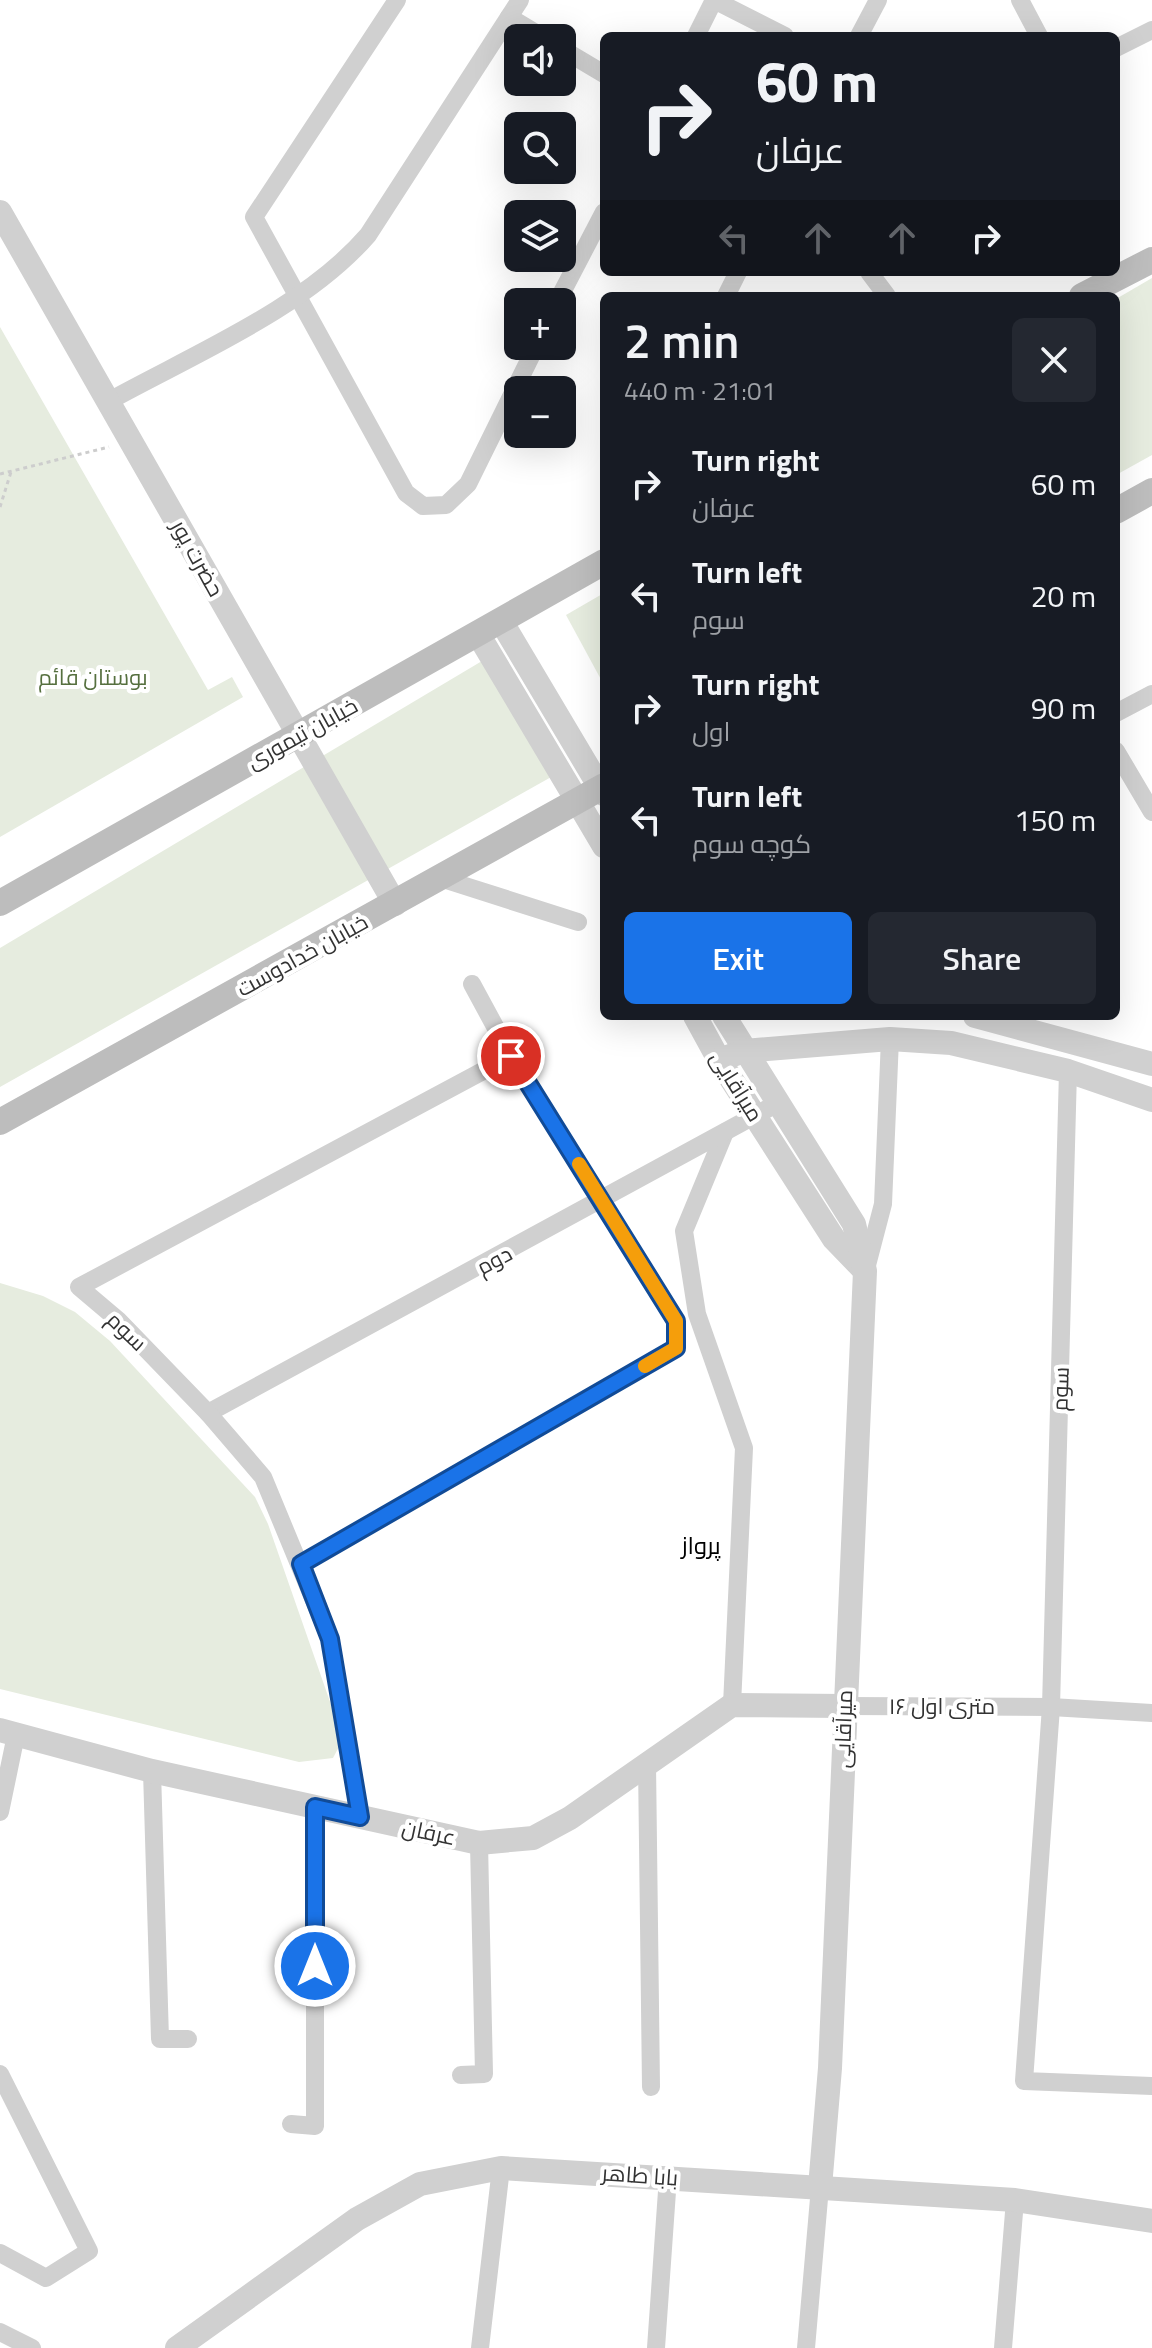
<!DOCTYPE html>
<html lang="en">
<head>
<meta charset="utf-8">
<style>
	:root { --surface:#171b24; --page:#242831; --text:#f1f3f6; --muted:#9ea1a6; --accent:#1a73e8 }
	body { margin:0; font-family:"Titillium Web",Cairo,sans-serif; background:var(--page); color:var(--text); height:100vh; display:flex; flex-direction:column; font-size:30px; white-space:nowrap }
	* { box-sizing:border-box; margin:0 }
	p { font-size:26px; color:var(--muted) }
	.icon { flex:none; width:44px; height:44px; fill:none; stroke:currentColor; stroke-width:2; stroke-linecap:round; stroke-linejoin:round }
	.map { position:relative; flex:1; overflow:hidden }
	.panel { position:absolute; left:600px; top:292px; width:520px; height:728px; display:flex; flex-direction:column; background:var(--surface); border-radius:12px; box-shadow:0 8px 32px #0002 }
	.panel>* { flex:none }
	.banner { position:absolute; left:600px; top:32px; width:520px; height:244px; border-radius:12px; box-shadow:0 8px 32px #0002; background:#171b24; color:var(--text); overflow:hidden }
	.buttons { position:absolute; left:504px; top:24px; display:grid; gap:16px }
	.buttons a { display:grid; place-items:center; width:72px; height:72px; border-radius:12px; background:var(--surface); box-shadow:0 8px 32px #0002; font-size:40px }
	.pin { position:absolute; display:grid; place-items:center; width:68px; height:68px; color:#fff; margin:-34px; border:4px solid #fff; border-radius:50%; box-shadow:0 2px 8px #0007 }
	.me { position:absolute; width:88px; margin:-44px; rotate:0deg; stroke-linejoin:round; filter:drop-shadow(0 0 6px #0008) }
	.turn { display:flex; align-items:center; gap:28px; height:168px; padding:0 24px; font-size:36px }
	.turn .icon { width:104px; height:104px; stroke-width:2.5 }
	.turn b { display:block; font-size:56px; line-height:68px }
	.lanes { display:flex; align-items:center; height:76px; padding:0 24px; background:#0003; justify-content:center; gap:40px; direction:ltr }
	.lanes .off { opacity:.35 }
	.round { display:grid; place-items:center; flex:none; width:84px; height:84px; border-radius:12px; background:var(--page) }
	.head { display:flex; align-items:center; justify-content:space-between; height:136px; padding:0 24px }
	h1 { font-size:48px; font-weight:600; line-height:60px }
	.button { display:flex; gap:16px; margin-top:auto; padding:16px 24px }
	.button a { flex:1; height:92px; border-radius:12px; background:var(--accent); color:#fff; font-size:32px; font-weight:600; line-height:92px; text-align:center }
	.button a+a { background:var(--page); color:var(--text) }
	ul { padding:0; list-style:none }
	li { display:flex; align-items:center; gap:24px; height:112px; padding:0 24px }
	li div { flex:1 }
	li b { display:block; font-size:30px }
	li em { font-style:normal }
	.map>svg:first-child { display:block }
	.green { fill:#e6ecdf }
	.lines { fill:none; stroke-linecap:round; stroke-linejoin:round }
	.path { stroke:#cdcdcd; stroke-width:3; stroke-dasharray:4 4; stroke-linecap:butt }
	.minor { stroke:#d0d0d0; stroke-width:18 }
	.tertiary { stroke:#d0d0d0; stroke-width:24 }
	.secondary { stroke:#bdbdbd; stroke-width:26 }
	.route-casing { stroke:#114b97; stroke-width:20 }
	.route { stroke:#1a73e8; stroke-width:14 }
	.slow { stroke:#f59e0b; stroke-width:14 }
	.labels { text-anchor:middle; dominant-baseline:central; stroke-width:8; stroke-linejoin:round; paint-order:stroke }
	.street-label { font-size:22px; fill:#333; stroke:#fff }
	.park-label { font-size:22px; fill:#56703f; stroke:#fff }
	.neighbourhood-label { font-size:24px; fill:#000; stroke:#fff }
</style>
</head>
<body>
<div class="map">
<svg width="1152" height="2348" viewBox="0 0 1152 2348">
	<rect width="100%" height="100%" fill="#fff"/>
	<g class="green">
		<path d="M 1152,278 L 1152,455 L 1116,475 L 1116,299 Z"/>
		<path d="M 0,327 L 208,690 L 232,677 L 243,697 L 0,837 Z"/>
		<path d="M 604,593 L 604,685 L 566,615 Z"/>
		<path d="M 482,661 L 553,776 L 0,1087 L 0,948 Z"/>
		<path d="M 0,1283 L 43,1296 L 75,1312 L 110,1341 L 255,1497 L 268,1524 L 343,1739 L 333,1758 L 299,1762 L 0,1689 Z"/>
	</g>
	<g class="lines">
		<g class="path">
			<path d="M 0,474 L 109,447"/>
			<path d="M 0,507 L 11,472"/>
		</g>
		<g class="minor">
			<path d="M 397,0 L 254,217 L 406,493 L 423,506 L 446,505 L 468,484 L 536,346"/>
			<path d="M 714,0 L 785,36"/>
			<path d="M 1020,0 L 1039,36"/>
			<path d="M 509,17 L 544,38"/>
			<path d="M 696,36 L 714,0"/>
			<path d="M 859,36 L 878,0"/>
			<path d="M 1116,48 L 1152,30"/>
			<path d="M 562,49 L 604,74"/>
			<path d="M 869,272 L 887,296"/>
			<path d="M 726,296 L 738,272"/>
			<path d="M 557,302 L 604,212"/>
			<path d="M 109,401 C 194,354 305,308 368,235 L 520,0"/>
			<path d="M 1116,713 L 1152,694"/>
			<path d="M 1116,751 L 1152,812"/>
			<path d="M 440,878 L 578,922"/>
			<path d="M 1068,1071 L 1051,1707 L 1024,2081 L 1152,2086"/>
			<path d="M 725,1132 L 684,1231 L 697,1314 L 744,1448 L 732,1705"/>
			<path d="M 866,1269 L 883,1204 L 890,1039"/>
			<path d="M 208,1413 L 778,1103"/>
			<path d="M 301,1564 L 676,1348 L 676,1321 L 511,1056 L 472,984"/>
			<path d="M 844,1706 L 1051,1707 L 1152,1713"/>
			<path d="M 647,1763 L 651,2087"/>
			<path d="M 152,1771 L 160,2039 L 188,2039"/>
			<path d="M 0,1812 L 16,1735"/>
			<path d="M 360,1817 L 330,1639 L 263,1477 L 208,1413 L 118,1320 L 79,1287 L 511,1056"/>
			<path d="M 0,2074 L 89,2251 L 46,2278 L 0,2253"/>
			<path d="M 461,2075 L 484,2074 L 479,1843"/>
			<path d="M 291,2124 L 315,2126 L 315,1807"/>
			<path d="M 0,2332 L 32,2348"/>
			<path d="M 480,2348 L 501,2168"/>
			<path d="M 656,2348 L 668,2177"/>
			<path d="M 806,2348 L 820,2187"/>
			<path d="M 1003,2348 L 1015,2200"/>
		</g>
		<g class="tertiary">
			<path d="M 0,212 L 395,904"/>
			<path d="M 501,621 L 604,794"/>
			<path d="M 478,634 L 604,846"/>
			<path d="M 695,1016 L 719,1060 L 834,1239 L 864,1270"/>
			<path d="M 724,1016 L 854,1224 L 865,1271 L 830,2068 L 820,2187"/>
			<path d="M 975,1016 L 1152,1064"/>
			<path d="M 719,1060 L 744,1051 L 890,1039 L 951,1043 L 1068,1071 L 1152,1100"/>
			<path d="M 0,1730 L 152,1771 L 479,1843 L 533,1838 L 570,1818 L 732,1705 L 844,1706"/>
			<path d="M 177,2348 L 357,2219 L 420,2184 L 501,2168 L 1015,2200 L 1152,2221"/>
		</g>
		<g class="secondary">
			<path d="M 1082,296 L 1152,260"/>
			<path d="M 1116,511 L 1152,491"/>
			<path d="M 0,903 L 604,562"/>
			<path d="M 0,1122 L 604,786"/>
		</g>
	</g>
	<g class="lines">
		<defs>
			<path id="route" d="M 315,1966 L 315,1807 L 360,1817 L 330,1639 L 301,1564 L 676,1348 L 676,1321 L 511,1056"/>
		</defs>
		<use href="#route" class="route-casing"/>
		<use href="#route" class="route"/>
		<path class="slow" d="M 579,1164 L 676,1321 L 676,1348 L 645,1366"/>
	</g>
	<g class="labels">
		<g class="street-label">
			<text transform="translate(198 558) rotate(61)">حضرت پور</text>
			<text transform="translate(302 733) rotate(-29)">خیابان تیموری</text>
			<text transform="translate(302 955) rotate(-29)">خیابان خدادوست</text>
			<text transform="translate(737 1086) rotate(58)">میرآقایی</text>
			<text transform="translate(494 1260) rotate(-28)">دوم</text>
			<text transform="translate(127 1331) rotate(44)">سوم</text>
			<text transform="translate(1060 1389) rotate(-88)">سوم</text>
			<text x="942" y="1706">۱۶ متری اول</text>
			<text transform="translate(843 1729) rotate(-88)">میرآقایی</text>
			<text transform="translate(429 1832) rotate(12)">عرفان</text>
			<text transform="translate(640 2175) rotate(4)">بابا طاهر</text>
		</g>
		<g class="park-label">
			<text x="93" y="677">بوستان قائم</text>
		</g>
		<g class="neighbourhood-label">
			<text x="701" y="1545">پرواز</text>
		</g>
	</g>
</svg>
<div class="buttons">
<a><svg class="icon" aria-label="sound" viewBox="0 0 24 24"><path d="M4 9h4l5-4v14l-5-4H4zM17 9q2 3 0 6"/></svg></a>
<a><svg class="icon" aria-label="search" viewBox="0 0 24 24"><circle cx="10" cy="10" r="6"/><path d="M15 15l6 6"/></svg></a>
<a><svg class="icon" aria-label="layers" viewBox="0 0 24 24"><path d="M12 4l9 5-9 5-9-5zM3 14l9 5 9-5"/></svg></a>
<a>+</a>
<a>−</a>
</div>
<div class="pin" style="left:511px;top:1056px;background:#d93025"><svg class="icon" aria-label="arrive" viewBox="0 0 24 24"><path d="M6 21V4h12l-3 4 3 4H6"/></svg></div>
<svg class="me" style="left:315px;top:1966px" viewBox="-20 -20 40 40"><circle r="17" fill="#1a73e8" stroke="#fff" stroke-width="3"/><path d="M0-11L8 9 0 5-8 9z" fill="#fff"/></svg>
<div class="banner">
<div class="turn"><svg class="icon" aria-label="right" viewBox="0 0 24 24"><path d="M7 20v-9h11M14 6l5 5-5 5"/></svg><div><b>60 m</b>عرفان</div></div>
<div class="lanes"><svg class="icon off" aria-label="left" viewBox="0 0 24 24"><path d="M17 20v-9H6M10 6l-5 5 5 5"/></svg><svg class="icon off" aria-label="ahead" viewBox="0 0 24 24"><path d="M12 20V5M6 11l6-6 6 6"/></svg><svg class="icon off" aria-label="ahead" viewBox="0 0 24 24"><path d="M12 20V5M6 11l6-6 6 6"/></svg><svg class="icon" aria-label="right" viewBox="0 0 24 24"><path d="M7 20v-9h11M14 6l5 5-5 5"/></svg></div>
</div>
<section class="panel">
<div class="head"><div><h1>2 min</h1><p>440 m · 21:01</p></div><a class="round"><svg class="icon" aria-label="close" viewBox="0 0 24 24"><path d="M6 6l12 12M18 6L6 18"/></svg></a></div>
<ul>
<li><svg class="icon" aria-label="right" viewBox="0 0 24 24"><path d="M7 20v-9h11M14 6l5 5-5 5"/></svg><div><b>Turn right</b><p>عرفان</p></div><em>60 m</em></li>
<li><svg class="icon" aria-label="left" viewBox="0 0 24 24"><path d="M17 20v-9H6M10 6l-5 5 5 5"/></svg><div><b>Turn left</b><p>سوم</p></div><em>20 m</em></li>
<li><svg class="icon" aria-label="right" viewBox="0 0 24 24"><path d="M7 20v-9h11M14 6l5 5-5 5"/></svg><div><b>Turn right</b><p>اول</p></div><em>90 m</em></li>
<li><svg class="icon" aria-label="left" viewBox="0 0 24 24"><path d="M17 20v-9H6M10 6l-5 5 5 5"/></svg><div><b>Turn left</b><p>کوچه سوم</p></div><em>150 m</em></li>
</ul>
<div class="button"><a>Exit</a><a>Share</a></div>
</section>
</div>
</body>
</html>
